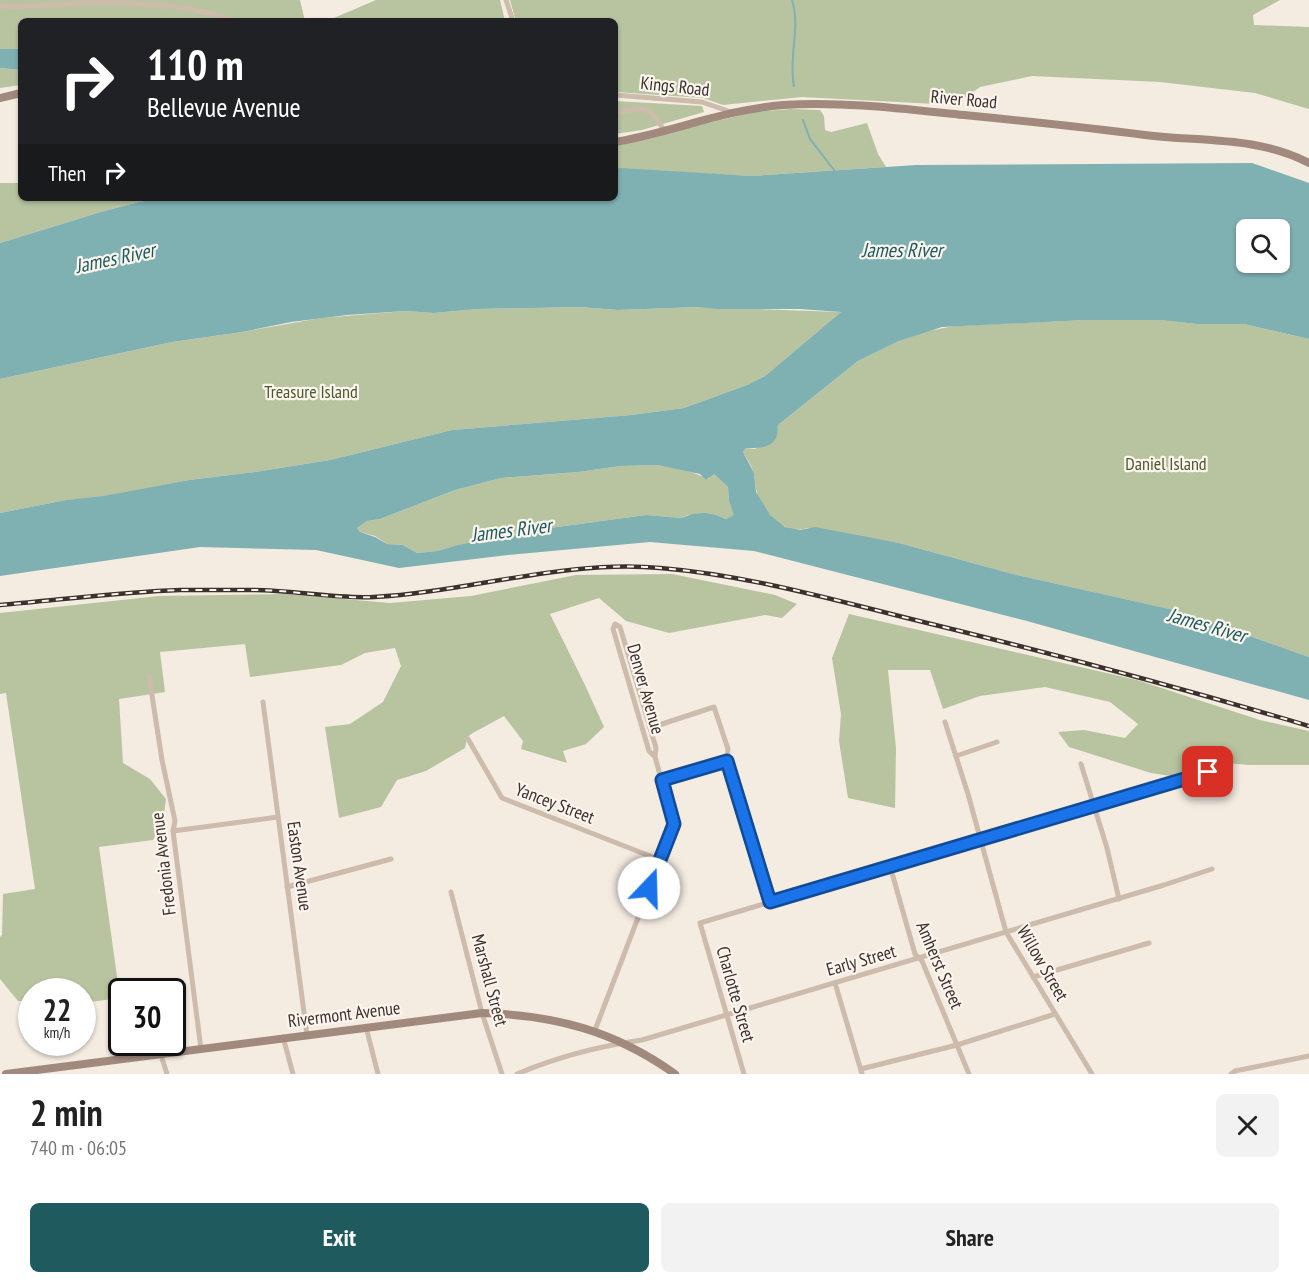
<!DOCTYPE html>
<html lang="en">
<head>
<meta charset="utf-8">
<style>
	:root { --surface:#fff; --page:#f2f2f2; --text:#222; --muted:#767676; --accent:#1f5a5e }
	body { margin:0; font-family:"PT Sans Narrow",sans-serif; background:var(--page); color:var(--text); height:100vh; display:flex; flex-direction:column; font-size:22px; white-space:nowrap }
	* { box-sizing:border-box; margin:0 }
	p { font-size:20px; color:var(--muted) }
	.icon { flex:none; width:33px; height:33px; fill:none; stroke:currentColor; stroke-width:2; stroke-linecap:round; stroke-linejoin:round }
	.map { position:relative; height:1074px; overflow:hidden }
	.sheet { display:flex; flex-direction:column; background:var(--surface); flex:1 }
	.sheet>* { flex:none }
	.guide { position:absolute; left:18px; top:18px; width:600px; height:183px; border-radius:9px; box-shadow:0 2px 4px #0004; background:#202124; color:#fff; overflow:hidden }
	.tools { position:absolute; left:1236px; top:219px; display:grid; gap:12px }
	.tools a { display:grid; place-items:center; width:54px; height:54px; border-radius:9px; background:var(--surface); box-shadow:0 2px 4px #0004; font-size:30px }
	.speed { position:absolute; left:18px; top:978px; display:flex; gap:12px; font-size:30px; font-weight:700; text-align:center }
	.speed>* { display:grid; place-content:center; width:78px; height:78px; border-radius:50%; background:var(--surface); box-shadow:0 2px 4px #0004; line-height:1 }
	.speed small { font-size:15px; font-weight:400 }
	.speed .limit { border:3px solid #111; border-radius:9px; background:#fff; color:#111 }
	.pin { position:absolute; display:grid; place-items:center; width:51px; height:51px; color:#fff; margin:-26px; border-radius:12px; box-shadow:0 3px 9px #0006 }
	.me { position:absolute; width:66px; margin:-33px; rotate:21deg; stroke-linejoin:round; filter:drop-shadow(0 0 4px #0008) }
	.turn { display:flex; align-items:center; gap:21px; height:126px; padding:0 30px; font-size:27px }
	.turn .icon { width:78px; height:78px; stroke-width:2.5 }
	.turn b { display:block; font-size:42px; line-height:51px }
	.then { display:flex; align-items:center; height:57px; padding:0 30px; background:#0003; gap:12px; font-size:22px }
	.round { display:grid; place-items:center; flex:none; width:63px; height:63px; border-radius:9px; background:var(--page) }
	.summary { display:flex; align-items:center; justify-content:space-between; height:102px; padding:0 30px }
	h1 { font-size:36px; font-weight:600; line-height:45px }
	.button { display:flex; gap:12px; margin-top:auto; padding:12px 30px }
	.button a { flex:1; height:69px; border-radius:9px; background:var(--accent); color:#fff; font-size:24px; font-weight:600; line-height:69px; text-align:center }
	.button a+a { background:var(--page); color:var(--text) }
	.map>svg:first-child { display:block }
	.green { fill:#b8c4a0 }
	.water { fill:#7fb0b2; fill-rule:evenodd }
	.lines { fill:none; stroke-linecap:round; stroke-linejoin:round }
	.stream { stroke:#7fb0b2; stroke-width:2 }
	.street { stroke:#cdbbac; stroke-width:5 }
	.secondary { stroke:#a18a7d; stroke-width:8 }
	.rail-casing { stroke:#3b302b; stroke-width:4.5 }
	.rail { stroke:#fbf5ee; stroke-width:2; stroke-dasharray:7; stroke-linecap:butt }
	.route-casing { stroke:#114b97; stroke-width:15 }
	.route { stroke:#1a73e8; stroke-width:10 }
	.labels { text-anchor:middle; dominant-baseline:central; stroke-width:4.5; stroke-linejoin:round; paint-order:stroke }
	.street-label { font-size:18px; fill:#3b302b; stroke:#fbf5ee }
	.park-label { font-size:18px; fill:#4a5a2e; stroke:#fbf5ee }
	.water-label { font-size:20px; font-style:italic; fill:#1f5a5e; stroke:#fbf5ee }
</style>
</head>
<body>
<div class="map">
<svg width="1309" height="1074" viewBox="0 0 1309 1074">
	<rect width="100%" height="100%" fill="#f4ebe1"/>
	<g class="green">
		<path d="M 0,0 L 300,0 L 305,21 L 21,21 L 21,49 L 0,49 Z"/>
		<path d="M 376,0 L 500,0 L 505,21 L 327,21 Z"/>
		<path d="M 510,0 L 1280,0 L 1253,15 L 1254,25 L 1309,27 L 1309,109 L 1255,93 L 1160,82 L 1032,76 L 980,87 L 955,105 L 802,97 L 723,105 L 703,98 L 615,92 L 615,21 L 516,21 Z"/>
		<path d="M 0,68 L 21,70 L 21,85 L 0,88 Z"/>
		<path d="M 615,101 L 702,106 L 704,112 L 642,130 L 615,134 Z"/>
		<path d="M 791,109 L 820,110 L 824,116 L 825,130 L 831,132 L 867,123 L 878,154 L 886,167 L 752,176 L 615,169 L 615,145 L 754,112 Z"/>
		<path d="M 0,183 L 21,183 L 21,198 L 155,198 L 104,211 L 0,243 Z"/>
		<path d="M 579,307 L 618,310 L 698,307 L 841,312 L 765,376 L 747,385 L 684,408 L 631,415 L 452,430 L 330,460 L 255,472 L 189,480 L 104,497 L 66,500 L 0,513 L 0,379 L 172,342 L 242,332 L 321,318 L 406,311 L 434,313 L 477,309 Z"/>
		<path d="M 1085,320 L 1160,320 L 1197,324 L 1244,324 L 1309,339 L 1309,657 L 1177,611 L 1013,574 L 899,543 L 807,528 C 783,536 764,512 757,493 C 755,487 755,480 754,474 C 752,466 747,459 743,452 L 746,448 L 755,449 L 777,429 L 778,425 L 858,361 L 899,341 L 928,331 L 954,326 Z"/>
		<path d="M 658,465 L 681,468 L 709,479 L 710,475 L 714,474 L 728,487 L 729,501 L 735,515 L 726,519 L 716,515 L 688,515 L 681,518 L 646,515 L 535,530 L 503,538 L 491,538 L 459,545 L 437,551 L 417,553 L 403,545 L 387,544 L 375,536 L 360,532 L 357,528 L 367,521 L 380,519 L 455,490 L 501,478 L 578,472 L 621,466 Z"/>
		<path d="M 672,574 L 775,595 L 797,604 L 782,618 L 765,615 L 669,633 L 626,621 L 599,598 L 550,614 L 585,685 L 604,727 L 586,744 L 563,751 L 567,763 L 521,749 L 523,741 L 504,716 L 471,734 L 467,738 L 465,748 L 426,771 L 397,780 L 381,807 L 339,818 L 325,727 L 350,724 L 383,702 L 401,666 L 395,648 L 365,653 L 341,665 L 250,677 L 245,644 L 160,652 L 165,692 L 119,699 L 123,763 L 150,779 L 166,799 L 163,822 L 153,840 L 99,847 L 120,998 L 83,1003 L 82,992 L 32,992 L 31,1002 L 18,1001 L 0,979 L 0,937 L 2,935 L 3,894 L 35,889 L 6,693 L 0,694 L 0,613 L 159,596 L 286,594 L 390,603 L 471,596 L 576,575 Z"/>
		<path d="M 849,614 L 1137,680 L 1260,720 L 1309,731 L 1309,765 L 1250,765 L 1212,762 L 1171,776 L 1151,773 L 1069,747 L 1058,732 L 1084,730 L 1125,738 L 1138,724 L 1110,702 L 1045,687 L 980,696 L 943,709 L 930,670 L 888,670 L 896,748 L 895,808 L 848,798 L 839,741 L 841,714 L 832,658 Z"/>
	</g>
	<g class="water">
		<path d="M 0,49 L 21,49 L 21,70 L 0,68 Z"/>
		<path d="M 1252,163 L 1309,183 L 1309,339 L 1244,324 L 1197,324 L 1160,320 L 1085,320 L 942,327 L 899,341 L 858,361 L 778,425 C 777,428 778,431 777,435 C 773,449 757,448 746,448 L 743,452 L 754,473 L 756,492 L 770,515 L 785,527 L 800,530 L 815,527 L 899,543 L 1013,574 L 1178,611 L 1309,657 L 1309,700 L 1027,621 L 754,551 L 650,542 L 508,555 L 399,568 L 316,550 L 200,547 L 0,576 L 0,513 L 66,500 L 104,496 L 189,480 L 255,472 L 330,460 L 452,430 L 631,415 L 684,408 L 747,385 L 765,376 L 841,312 L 800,309 L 718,309 L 698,307 L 618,310 L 579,307 L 477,309 L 434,313 L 406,311 L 347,315 L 291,322 L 242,332 L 172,342 L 0,379 L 0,243 L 104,211 L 155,198 L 615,198 L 615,169 L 620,168 L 752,176 L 916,165 ZM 1246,230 L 1280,230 L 1280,262 L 1246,262 ZM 658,465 L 700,474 L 706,480 L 714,474 L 728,487 L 729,501 L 734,515 L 726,519 L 716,515 L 705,513 L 693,514 L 681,518 L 646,515 L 535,530 L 503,538 L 491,538 L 458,545 L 437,551 L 417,553 L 403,545 L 387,544 L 375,537 L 360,532 L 357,528 L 367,521 L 380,519 L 455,490 L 501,478 L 578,472 L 621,466 Z"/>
	</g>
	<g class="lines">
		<g class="stream">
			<path d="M 792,0 C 801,27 788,58 794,86"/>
			<path d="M 803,120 L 810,139 L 834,170 L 835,173"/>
		</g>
		<g class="street">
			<path d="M 506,0 L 513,21"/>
			<path d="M 0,6 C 29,8 59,4 88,3 C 133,2 192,5 235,21"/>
			<path d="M 615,95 L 702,102 L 731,112"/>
			<path d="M 615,112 C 646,109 646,103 664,130"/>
			<path d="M 149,676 L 162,760 L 175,821 L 173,831 L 201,1049"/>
			<path d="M 263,702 L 307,1035"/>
			<path d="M 945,722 L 968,794 L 1006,932 L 1092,1074"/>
			<path d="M 650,728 L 714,707 L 728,749 L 727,761 L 770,902"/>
			<path d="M 468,739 L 502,798 L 660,860"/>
			<path d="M 956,756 L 997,742"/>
			<path d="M 1081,764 L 1107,848 L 1119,899"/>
			<path d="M 662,780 L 727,761"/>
			<path d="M 173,831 L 278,817"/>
			<path d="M 890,866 L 915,954 L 922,961 L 969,1074"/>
			<path d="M 287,887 L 391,859"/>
			<path d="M 451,892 L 482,1013 L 502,1074"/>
			<path d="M 1033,977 L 1149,943"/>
			<path d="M 835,983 L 862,1074"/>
			<path d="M 366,1027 L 378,1074"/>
			<path d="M 595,1030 L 674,824 L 655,757 L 649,751 L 613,629 L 615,624 L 620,627 L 656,748 L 655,757"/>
			<path d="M 283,1037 L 293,1074"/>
			<path d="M 161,1055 L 167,1074"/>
			<path d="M 861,1069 L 957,1045 L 1055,1014"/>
			<path d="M 517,1074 C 557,1057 600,1046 642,1040 L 1164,885 L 1212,869"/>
			<path d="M 744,1074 L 700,923 L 1208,772"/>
			<path d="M 1231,1074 L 1235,1071 L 1309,1056"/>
		</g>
		<g class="secondary">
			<path d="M 0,98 L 21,93"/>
			<path d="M 615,142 C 673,132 723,110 783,105 C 843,101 905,109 964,115 C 1025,121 1085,127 1145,135 C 1201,142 1257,136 1309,163"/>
			<path d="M 6,1074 L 482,1013 C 555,1015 615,1031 675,1074"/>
		</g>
		<defs>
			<path id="rail" d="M 0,605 C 60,600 120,592 180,590 C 205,590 229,590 254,590 C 293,590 334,599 374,597 C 467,592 567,559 660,568 C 746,575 831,599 915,620 C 1047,652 1178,687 1309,726"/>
		</defs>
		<use href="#rail" class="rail-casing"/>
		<use href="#rail" class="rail"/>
	</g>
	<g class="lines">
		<defs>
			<path id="route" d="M 649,888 L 674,824 L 662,780 L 727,761 L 770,902 L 1208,772"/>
		</defs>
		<use href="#route" class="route-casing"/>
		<use href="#route" class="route"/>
	</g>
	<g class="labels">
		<g class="street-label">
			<text transform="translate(675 86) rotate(6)">Kings Road</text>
			<text transform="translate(964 99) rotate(5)">River Road</text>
			<text transform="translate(646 689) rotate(74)">Denver Avenue</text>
			<text transform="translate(555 803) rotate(21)">Yancey Street</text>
			<text transform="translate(163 864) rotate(-97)">Fredonia Avenue</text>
			<text transform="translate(300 866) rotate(82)">Easton Avenue</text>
			<text transform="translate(861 960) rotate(-16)">Early Street</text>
			<text transform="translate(1043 963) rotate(60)">Willow Street</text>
			<text transform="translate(940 965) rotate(67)">Amherst Street</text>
			<text transform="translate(490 980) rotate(75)">Marshall Street</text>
			<text transform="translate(736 994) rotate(74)">Charlotte Street</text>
			<text transform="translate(344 1014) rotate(-7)">Rivermont Avenue</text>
		</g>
		<g class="park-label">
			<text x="311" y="391">Treasure Island</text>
			<text x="1166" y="463">Daniel Island</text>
		</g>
		<g class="water-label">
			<text x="902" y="250">James River</text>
			<text transform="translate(115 258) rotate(-12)">James River</text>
			<text transform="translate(511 530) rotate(-7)">James River</text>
			<text transform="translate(1207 625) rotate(16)">James River</text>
		</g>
	</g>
</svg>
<div class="tools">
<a><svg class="icon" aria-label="search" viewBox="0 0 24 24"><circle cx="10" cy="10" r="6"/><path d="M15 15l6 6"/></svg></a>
</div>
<div class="speed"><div>22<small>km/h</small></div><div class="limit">30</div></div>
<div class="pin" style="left:1208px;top:772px;background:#d93025"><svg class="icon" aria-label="arrive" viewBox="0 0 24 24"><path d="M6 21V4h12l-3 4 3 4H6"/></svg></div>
<svg class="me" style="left:649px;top:888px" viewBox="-20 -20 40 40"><circle r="19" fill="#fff"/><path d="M0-13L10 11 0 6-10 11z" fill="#1a73e8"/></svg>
<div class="guide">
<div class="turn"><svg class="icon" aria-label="right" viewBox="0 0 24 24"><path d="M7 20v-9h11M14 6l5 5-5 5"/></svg><div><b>110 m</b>Bellevue Avenue</div></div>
<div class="then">Then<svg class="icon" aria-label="right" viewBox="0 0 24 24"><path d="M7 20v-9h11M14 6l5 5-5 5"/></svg></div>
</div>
</div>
<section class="sheet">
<div class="summary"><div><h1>2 min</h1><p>740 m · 06:05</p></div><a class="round"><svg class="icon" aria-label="close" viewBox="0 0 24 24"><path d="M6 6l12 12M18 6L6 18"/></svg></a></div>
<div class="button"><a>Exit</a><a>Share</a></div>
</section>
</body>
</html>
